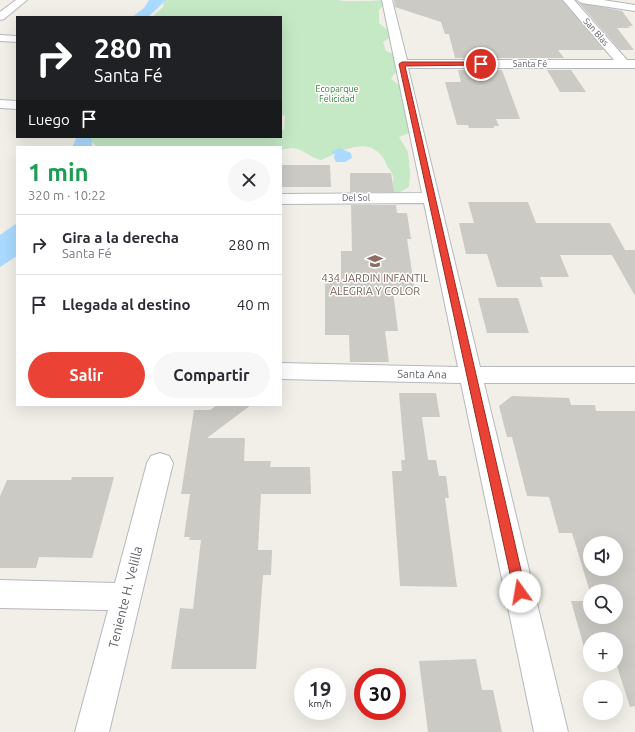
<!DOCTYPE html>
<html lang="es">
<head>
<meta charset="utf-8">
<style>
	:root { --surface:#fff; --page:#f7f7f7; --text:#2b2b33; --muted:#7c7c81; --line:#e1e1e2; --accent:#ea4335 }
	body { margin:0; font-family:Ubuntu,sans-serif; background:var(--page); color:var(--text); height:100vh; display:flex; flex-direction:column; font-size:15px; white-space:nowrap }
	* { box-sizing:border-box; margin:0 }
	p { font-size:13px; color:var(--muted) }
	.icon { flex:none; width:22px; height:22px; fill:none; stroke:currentColor; stroke-width:2; stroke-linecap:round; stroke-linejoin:round }
	.map { position:relative; flex:1; overflow:hidden }
	.sheet { position:absolute; left:16px; top:146px; width:266px; height:260px; display:flex; flex-direction:column; background:var(--surface); border-radius:0px; box-shadow:0 4px 16px #0002 }
	.sheet>* { flex:none }
	.top-card { position:absolute; left:16px; top:16px; width:266px; height:122px; border-radius:0px; box-shadow:0 4px 16px #0002; background:#202124; color:#fff; overflow:hidden }
	.fabs { position:absolute; left:583px; top:536px; display:grid; gap:8px }
	.fabs a { display:grid; place-items:center; width:40px; height:40px; border-radius:50%; background:var(--surface); box-shadow:0 4px 16px #0002; font-size:20px }
	.speed { position:absolute; left:294px; top:668px; display:flex; gap:8px; font-size:20px; font-weight:700; text-align:center }
	.speed>* { display:grid; place-content:center; width:52px; height:52px; border-radius:50%; background:var(--surface); box-shadow:0 4px 16px #0002; line-height:1 }
	.speed small { font-size:10px; font-weight:400 }
	.speed .limit { border:6px solid #d22; background:#fff; color:#111 }
	.pin { position:absolute; display:grid; place-items:center; width:34px; height:34px; color:#fff; margin:-17px; border:2px solid #fff; border-radius:50%; box-shadow:0 1px 4px #0007 }
	.me { position:absolute; width:44px; margin:-22px; rotate:347deg; stroke-linejoin:round; filter:drop-shadow(0 0 3px #0008) }
	.turn { display:flex; align-items:center; gap:14px; height:84px; padding:0 12px; font-size:18px }
	.turn .icon { width:52px; height:52px; stroke-width:2.5 }
	.turn b { display:block; font-size:28px; line-height:34px }
	.then { display:flex; align-items:center; height:38px; padding:0 12px; background:#0003; gap:8px; font-size:15px }
	.round { display:grid; place-items:center; flex:none; width:42px; height:42px; border-radius:21px; background:var(--page) }
	.head { display:flex; align-items:center; justify-content:space-between; height:68px; padding:0 12px }
	h1 { font-size:24px; font-weight:700; line-height:30px; color:#1e9e55 }
	.primary-button { display:flex; gap:8px; margin-top:auto; padding:8px 12px }
	.primary-button a { flex:1; height:46px; border-radius:24px; background:var(--accent); color:#fff; font-size:16px; font-weight:700; line-height:46px; text-align:center }
	.primary-button a+a { background:var(--page); color:var(--text) }
	ul { padding:0; list-style:none }
	li { display:flex; align-items:center; gap:12px; height:60px; padding:0 12px; border-top:1px solid var(--line) }
	li div { flex:1 }
	li b { display:block; font-size:15px }
	li em { font-style:normal }
	.map>svg:first-child { display:block }
	.green { fill:#c5e8c5 }
	.water { fill:#aadaff }
	.building { fill:#cccac5; fill-rule:evenodd }
	.lines { fill:none; stroke-linecap:round; stroke-linejoin:round }
	.minor-casing { stroke:#b5b8bc; stroke-width:2 }
	.minor { fill:#fff; fill-rule:evenodd }
	.route { fill:#ea4335; stroke:#982c22 }
	.labels { text-anchor:middle; dominant-baseline:central; stroke-width:3; stroke-linejoin:round; paint-order:stroke }
	.far-street-label { font-size:9px; fill:#5f6368; stroke:#fff }
	.far-park-label { font-size:9px; fill:#348238; stroke:#fff }
	.education-label { font-size:11px; fill:#785e54; stroke:#fff }
	.street-label { font-size:11px; fill:#5f6368; stroke:#fff }
	.near-street-label { font-size:13px; fill:#5f6368; stroke:#fff }
</style>
</head>
<body>
<div class="map">
<svg width="635" height="732" viewBox="0 0 635 732">
	<rect width="100%" height="100%" fill="#f1efe8"/>
	<path class="green" d="M 164,0 L 338,0 C 344,3 379,0 388,0 L 379,10 L 379,23 L 391,33 L 391,37 L 383,42 L 386,51 L 394,54 L 398,72 L 394,74 L 391,79 L 409,92 L 410,133 L 399,137 L 408,152 L 410,174 L 409,187 L 398,193 L 392,191 L 389,188 C 395,181 395,176 389,169 C 386,165 385,159 381,155 C 364,136 339,153 321,160 C 303,155 302,144 281,150 L 281,147 L 98,147 L 87,139 L 86,137 L 281,137 L 281,130 L 284,130 L 285,116 L 281,115 L 281,17 L 152,17 L 163,7 Z"/>
	<g class="water">
		<path d="M 149,0 L 166,0 L 148,17 L 132,17 L 144,8 Z"/>
		<path d="M 77,137 L 91,137 L 92,147 L 72,147 Z"/>
		<path d="M 339,148 L 351,153 L 352,158 L 345,162 L 336,162 L 334,158 L 335,154 L 331,152 Z"/>
		<path d="M 17,223 L 17,256 L 0,267 L 0,235 Z"/>
	</g>
	<g class="building">
		<path d="M 394,0 L 562,0 L 604,50 L 558,50 L 564,58 L 455,58 L 449,34 L 445,34 L 441,22 L 395,7 Z"/>
		<path d="M 578,2 L 622,11 L 633,26 L 628,26 L 630,28 L 617,28 L 634,50 L 620,50 Z"/>
		<path d="M 458,70 L 502,70 L 520,119 L 496,119 L 499,126 L 494,126 L 494,128 L 469,128 L 468,125 L 457,125 L 445,82 L 461,82 Z"/>
		<path d="M 547,70 L 571,70 L 586,92 L 560,92 Z"/>
		<path d="M 281,165 L 330,165 L 331,187 L 281,187 Z"/>
		<path d="M 350,173 L 391,173 L 394,192 L 350,192 Z"/>
		<path d="M 468,202 L 528,202 L 536,223 L 610,223 L 625,250 L 635,250 L 635,296 L 612,255 L 560,255 L 569,277 L 540,277 L 543,287 L 497,287 L 487,254 L 466,254 L 459,223 L 474,223 Z"/>
		<path d="M 351,205 L 396,205 L 397,213 L 407,213 L 411,239 L 407,239 L 415,291 L 393,291 L 398,331 L 385,331 L 389,362 L 350,362 L 349,335 L 325,335 L 325,280 L 341,280 L 341,251 L 352,251 Z"/>
		<path d="M 478,298 L 518,298 L 529,333 L 487,333 Z"/>
		<path d="M 399,393 L 436,393 L 440,417 L 422,417 L 428,460 L 436,460 L 439,476 L 446,476 L 449,498 L 445,498 L 457,587 L 400,586 L 392,471 L 402,471 L 401,460 L 405,460 Z"/>
		<path d="M 512,396 L 569,398 L 571,405 L 595,405 L 596,411 L 635,411 L 635,706 L 630,707 L 616,663 L 616,639 L 590,639 L 590,647 L 584,647 L 571,601 L 590,601 L 590,617 L 616,617 L 616,591 L 590,592 L 572,533 L 559,533 L 549,497 L 527,496 L 512,437 L 507,437 L 499,406 ZM 590,543 L 616,543 L 616,569 L 590,569 Z"/>
		<path d="M 217,405 L 251,405 L 207,438 L 245,438 L 244,461 L 271,461 L 270,467 L 310,467 L 311,494 L 261,494 L 258,550 L 272,550 L 271,575 L 263,575 L 256,669 L 171,669 L 180,608 L 193,609 L 201,540 L 189,540 L 190,537 L 184,537 L 190,494 L 181,494 L 194,410 L 210,410 Z"/>
		<path d="M 72,477 L 114,477 L 92,558 L 39,557 L 36,568 L 0,568 L 0,496 L 7,480 L 71,480 Z"/>
		<path d="M 476,659 L 482,690 L 493,690 L 502,732 L 428,732 L 419,661 Z"/>
	</g>
	<g class="lines">
		<defs>
			<g id="minor">
				<path d="M 16,0 L 27,0 L 4,19 L 0,20 L 0,12 Z"/>
				<path d="M 382,0 L 392,0 L 407,60 L 614,60 L 563,0 L 574,0 L 627,60 L 635,60 L 635,68 L 408,68 L 480,367 L 635,367 L 635,383 L 484,383 L 568,732 L 534,732 L 461,383 L 281,379 L 281,363 L 458,367 L 424,203 L 281,204 L 281,194 L 422,193 Z"/>
				<path d="M 577,0 L 603,0 L 635,5 L 635,11 L 582,3 Z"/>
				<path d="M 0,35 L 17,36 L 17,42 L 0,41 Z"/>
				<path d="M 0,100 L 17,101 L 17,109 L 0,108 Z"/>
				<path d="M 160,453 L 169,456 L 173,463 L 109,732 L 75,732 L 108,610 L 0,608 L 0,580 L 115,583 L 147,463 L 151,456 Z"/>
			</g>
		</defs>
		<use href="#minor" class="minor-casing"/>
		<use href="#minor" class="minor"/>
	</g>
	<path class="route" d="M 402,62 L 481,62 L 484,64 L 481,65 L 405,66 L 526,592 L 524,596 L 520,598 L 516,596 L 514,592 L 399,64 Z"/>
	<defs>
		<symbol id="school-bare" viewBox="-9 -9 18 18"><path d="M0-5L7-2L0 1L-7-2ZM-4 1L0 2.5L4 1V4Q0 6-4 4Z" fill="#8d6e63" stroke="#fff" stroke-width="2.5" paint-order="stroke"/></symbol>
	</defs>
	<g fill-rule="evenodd">
		<use href="#school-bare" x="364" y="250" width="22" height="22"/>
	</g>
	<g class="labels">
		<g class="far-street-label">
			<text transform="translate(596 32) rotate(49)">San Blas</text>
			<text x="530" y="64">Santa Fé</text>
			<text x="356" y="198">Del Sol</text>
		</g>
		<g class="far-park-label">
			<text x="337" y="89">Ecoparque<tspan x="337" dy="10">Felicidad</tspan></text>
		</g>
		<g class="education-label">
			<text x="375" y="278">434 JARDIN INFANTIL<tspan x="375" dy="13">ALEGRIA Y COLOR</tspan></text>
		</g>
		<g class="street-label">
			<text transform="translate(422 374) rotate(1)">Santa Ana</text>
		</g>
		<g class="near-street-label">
			<text transform="translate(125 597) rotate(-76)">Teniente H. Velilla</text>
		</g>
	</g>
</svg>
<div class="fabs">
<a><svg class="icon" aria-label="sound" viewBox="0 0 24 24"><path d="M4 9h4l5-4v14l-5-4H4zM17 9q2 3 0 6"/></svg></a>
<a><svg class="icon" aria-label="search" viewBox="0 0 24 24"><circle cx="10" cy="10" r="6"/><path d="M15 15l6 6"/></svg></a>
<a>+</a>
<a>−</a>
</div>
<div class="speed"><div>19<small>km/h</small></div><div class="limit">30</div></div>
<div class="pin" style="left:481px;top:64px;background:#d93025"><svg class="icon" aria-label="arrive" viewBox="0 0 24 24"><path d="M6 21V4h12l-3 4 3 4H6"/></svg></div>
<svg class="me" style="left:520px;top:592px" viewBox="-20 -20 40 40"><circle r="19" fill="#fff"/><path d="M0-13L10 11 0 6-10 11z" fill="#ea4335"/></svg>
<div class="top-card">
<div class="turn"><svg class="icon" aria-label="right" viewBox="0 0 24 24"><path d="M7 20v-9h11M14 6l5 5-5 5"/></svg><div><b>280 m</b>Santa Fé</div></div>
<div class="then">Luego<svg class="icon" aria-label="arrive" viewBox="0 0 24 24"><path d="M6 21V4h12l-3 4 3 4H6"/></svg></div>
</div>
<section class="sheet">
<div class="head"><div><h1>1 min</h1><p>320 m · 10:22</p></div><a class="round"><svg class="icon" aria-label="close" viewBox="0 0 24 24"><path d="M6 6l12 12M18 6L6 18"/></svg></a></div>
<ul>
<li><svg class="icon" aria-label="right" viewBox="0 0 24 24"><path d="M7 20v-9h11M14 6l5 5-5 5"/></svg><div><b>Gira a la derecha</b><p>Santa Fé</p></div><em>280 m</em></li>
<li><svg class="icon" aria-label="arrive" viewBox="0 0 24 24"><path d="M6 21V4h12l-3 4 3 4H6"/></svg><div><b>Llegada al destino</b></div><em>40 m</em></li>
</ul>
<div class="primary-button"><a>Salir</a><a>Compartir</a></div>
</section>
</div>
</body>
</html>
